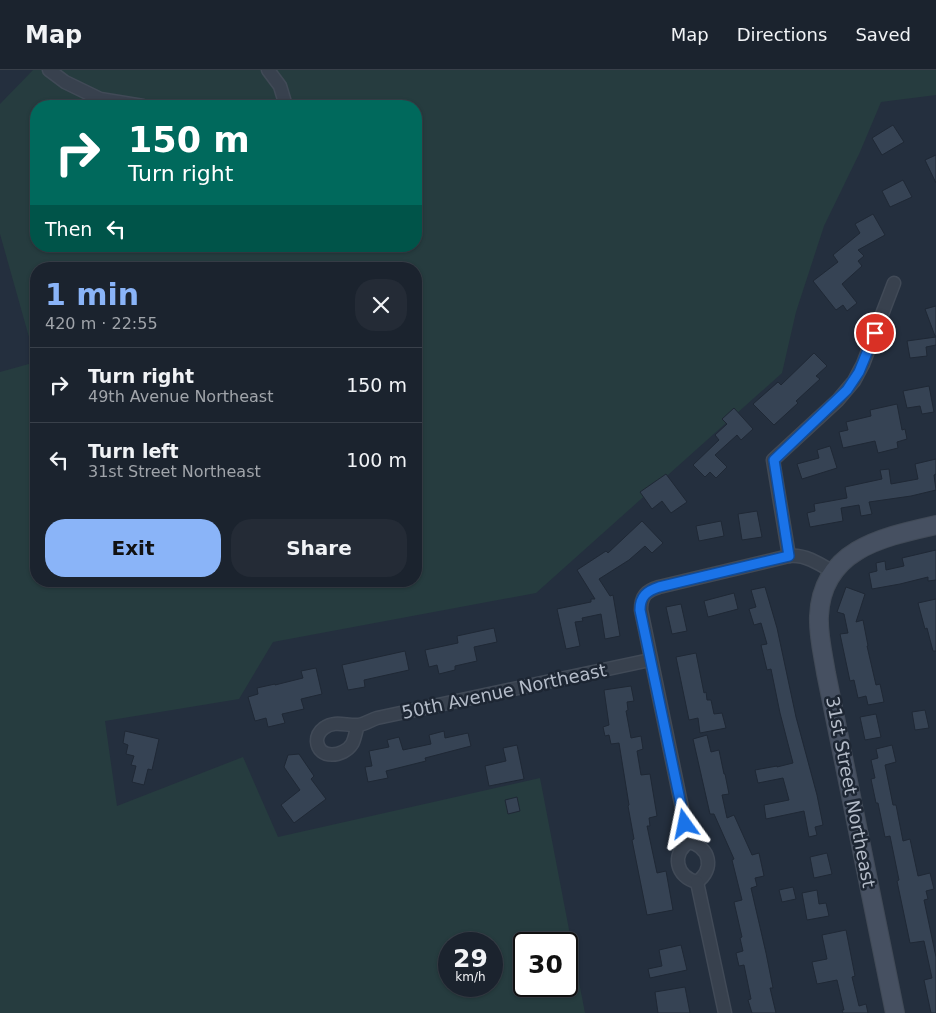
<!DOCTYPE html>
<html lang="en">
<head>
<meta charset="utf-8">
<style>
	:root { --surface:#1b232e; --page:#242b36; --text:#f1f3f6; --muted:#a0a4aa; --line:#39404a; --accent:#8ab4f8 }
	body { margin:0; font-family:"DejaVu Sans",sans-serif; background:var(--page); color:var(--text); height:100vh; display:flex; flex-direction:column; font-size:19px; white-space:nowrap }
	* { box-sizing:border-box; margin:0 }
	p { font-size:16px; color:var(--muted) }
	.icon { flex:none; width:28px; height:28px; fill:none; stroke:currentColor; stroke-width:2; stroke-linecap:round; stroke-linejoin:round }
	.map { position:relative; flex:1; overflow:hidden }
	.details { position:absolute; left:30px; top:192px; width:392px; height:325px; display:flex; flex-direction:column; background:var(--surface); border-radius:20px; box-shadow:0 1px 4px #0004,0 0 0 1px var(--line) }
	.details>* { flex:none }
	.banner { position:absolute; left:30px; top:30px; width:392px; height:152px; border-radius:20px; box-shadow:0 1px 4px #0004,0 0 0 1px var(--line); background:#00695c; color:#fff; overflow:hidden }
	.speed { position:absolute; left:438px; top:862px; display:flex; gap:10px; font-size:25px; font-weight:700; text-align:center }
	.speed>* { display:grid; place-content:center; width:65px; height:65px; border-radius:50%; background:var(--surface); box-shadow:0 1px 4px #0004,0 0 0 1px var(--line); line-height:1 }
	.speed small { font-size:12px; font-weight:400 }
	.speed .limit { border:2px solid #111; border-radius:8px; background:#fff; color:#111 }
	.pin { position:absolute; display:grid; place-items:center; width:42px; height:42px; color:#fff; margin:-21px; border:2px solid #fff; border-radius:50%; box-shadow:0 1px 5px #0007 }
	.me { position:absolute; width:55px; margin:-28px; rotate:348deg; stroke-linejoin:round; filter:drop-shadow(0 0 4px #0008) }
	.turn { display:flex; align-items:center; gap:18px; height:105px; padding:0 15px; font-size:22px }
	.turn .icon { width:65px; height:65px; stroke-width:2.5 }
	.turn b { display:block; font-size:35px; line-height:42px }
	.then { display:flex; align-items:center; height:48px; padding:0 15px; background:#0003; gap:10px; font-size:19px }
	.round { display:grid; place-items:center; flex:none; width:52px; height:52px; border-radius:20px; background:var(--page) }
	.summary { display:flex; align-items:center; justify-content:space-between; height:85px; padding:0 15px }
	h1 { font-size:30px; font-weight:700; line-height:38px; color:var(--accent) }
	.primary-button { display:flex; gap:10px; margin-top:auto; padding:10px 15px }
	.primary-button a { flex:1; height:58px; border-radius:20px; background:var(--accent); color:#111; font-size:20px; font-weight:700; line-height:58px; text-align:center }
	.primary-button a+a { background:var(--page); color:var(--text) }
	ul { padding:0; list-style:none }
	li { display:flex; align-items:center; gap:15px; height:75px; padding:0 15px; border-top:1px solid var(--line) }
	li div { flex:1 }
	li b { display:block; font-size:19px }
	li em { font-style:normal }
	header { display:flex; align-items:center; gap:30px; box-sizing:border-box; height:70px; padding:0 25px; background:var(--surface); border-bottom:1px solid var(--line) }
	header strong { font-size:24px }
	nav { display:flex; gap:28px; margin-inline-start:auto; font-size:18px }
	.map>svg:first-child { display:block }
	.green { fill:#263c3f; fill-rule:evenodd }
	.building { fill:#364354; stroke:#1f2835 }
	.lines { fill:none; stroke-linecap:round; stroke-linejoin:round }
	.street-casing { stroke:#414a57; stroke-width:15 }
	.secondary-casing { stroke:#414a57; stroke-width:20 }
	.street { stroke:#38414e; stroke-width:12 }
	.secondary { stroke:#465061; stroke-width:18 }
	.route-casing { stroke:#114b97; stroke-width:12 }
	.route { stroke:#1a73e8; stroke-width:9 }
	.labels { text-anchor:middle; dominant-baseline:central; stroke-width:5; stroke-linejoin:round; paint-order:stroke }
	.street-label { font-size:18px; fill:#b4bcc9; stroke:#1d2633 }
</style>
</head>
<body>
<header>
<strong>Map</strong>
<nav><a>Map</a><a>Directions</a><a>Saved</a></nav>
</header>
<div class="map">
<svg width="936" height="943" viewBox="0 0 936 943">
	<rect width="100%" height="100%" fill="#242f3e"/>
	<path class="green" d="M 33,0 L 936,0 L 936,25 L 881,32 L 860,82 L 824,156 L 796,242 L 782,303 L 536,523 L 273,572 L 239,629 L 105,651 L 117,736 L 243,687 L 278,767 L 540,708 L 585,943 L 0,943 L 0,302 L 36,292 L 0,164 L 0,34 ZM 36,36 L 416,36 L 416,176 L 36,176 ZM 36,199 L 416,199 L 416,511 L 36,511 ZM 449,874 L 491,874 L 491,916 L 449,916 ZM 524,874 L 566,874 L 566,916 L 524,916 Z"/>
	<g class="building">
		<path d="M 893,55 L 904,72 L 882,85 L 872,68 Z"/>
		<path d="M 936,85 L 936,113 L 925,90 Z"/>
		<path d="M 903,110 L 912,127 L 890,137 L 882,121 Z"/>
		<path d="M 873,144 L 885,165 L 858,180 L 864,186 L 858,191 L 862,196 L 842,214 L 857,233 L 847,241 L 843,235 L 836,240 L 813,211 L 838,192 L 833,185 L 860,163 L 855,154 Z"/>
		<path d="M 936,236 L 936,266 L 935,266 L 925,239 Z"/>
		<path d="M 936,267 L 936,275 L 926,277 L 927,286 L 910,288 L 907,271 Z"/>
		<path d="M 814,283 L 827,296 L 816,306 L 820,309 L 796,331 L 798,333 L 774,355 L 753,334 L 778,312 L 781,315 Z"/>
		<path d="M 929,316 L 934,342 L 922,344 L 920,336 L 907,338 L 903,321 Z"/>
		<path d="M 897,334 L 902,360 L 905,359 L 907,369 L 897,372 L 898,378 L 878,383 L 875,371 L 843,378 L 839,362 L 848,360 L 846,352 L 871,346 L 870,340 Z"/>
		<path d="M 734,338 L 753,359 L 741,370 L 737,365 L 715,385 L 727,397 L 716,408 L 710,402 L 705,407 L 693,395 L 719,370 L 715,365 L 727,354 L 722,349 Z"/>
		<path d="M 830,376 L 837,398 L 802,409 L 797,394 L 819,388 L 817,380 Z"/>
		<path d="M 936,389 L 936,404 L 934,405 L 936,420 L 911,426 L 869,432 L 872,444 L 861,446 L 859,435 L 841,438 L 843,451 L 810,457 L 807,443 L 815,441 L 814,434 L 847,428 L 845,417 L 882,409 L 880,400 L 889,399 L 891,414 L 918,409 L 915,394 Z"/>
		<path d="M 666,404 L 687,432 L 671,443 L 662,431 L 652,439 L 640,422 Z"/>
		<path d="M 757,441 L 762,467 L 742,470 L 738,444 Z"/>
		<path d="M 642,451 L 663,473 L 652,483 L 645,476 L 629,490 L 599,509 L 610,526 L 613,525 L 620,566 L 605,569 L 601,544 L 582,548 L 583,551 L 575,552 L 580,576 L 566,579 L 557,539 L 591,532 L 591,529 L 595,529 L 577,500 L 606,481 L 608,483 Z"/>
		<path d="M 721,451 L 724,466 L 699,471 L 696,456 Z"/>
		<path d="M 936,480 L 936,510 L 928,511 L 928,507 L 900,514 L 872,519 L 869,503 L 877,501 L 876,493 L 885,491 L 886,500 L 904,496 L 902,488 Z"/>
		<path d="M 765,517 L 777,558 L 796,647 L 817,725 L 823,755 L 815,757 L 817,765 L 809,767 L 804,741 L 766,749 L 764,735 L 789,730 L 783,708 L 758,713 L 755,700 L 777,696 L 777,697 L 793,693 L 780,643 L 771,599 L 767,600 L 761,575 L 767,574 L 761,553 L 754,555 L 749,539 L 756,537 L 751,520 Z"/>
		<path d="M 846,517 L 865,524 L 856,552 L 863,550 L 868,576 L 867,576 L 876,615 L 880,614 L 884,632 L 868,635 L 866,626 L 858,628 L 854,610 L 850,611 L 840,564 L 848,563 L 844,544 L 837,542 Z"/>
		<path d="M 734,523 L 738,539 L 708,547 L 704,531 Z"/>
		<path d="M 936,529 L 936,581 L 933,581 L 927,558 L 925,559 L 918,533 Z"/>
		<path d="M 681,534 L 687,561 L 672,564 L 666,537 Z"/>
		<path d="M 494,558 L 497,572 L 474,577 L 477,591 L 455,596 L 455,600 L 439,604 L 437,595 L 429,597 L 425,580 L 458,573 L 457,566 Z"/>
		<path d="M 405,581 L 409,600 L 364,610 L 365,617 L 348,620 L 342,595 Z"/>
		<path d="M 696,583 L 704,623 L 706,622 L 707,630 L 711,630 L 714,644 L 722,643 L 726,658 L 700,663 L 698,648 L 689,650 L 676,587 Z"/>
		<path d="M 316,598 L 322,624 L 301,629 L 304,639 L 282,644 L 285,653 L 268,657 L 266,648 L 255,651 L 248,627 L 258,624 L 257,618 L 275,614 L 275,615 L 303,608 L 301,601 Z"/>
		<path d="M 631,616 L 634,631 L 627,632 L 628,640 L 626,641 L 631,668 L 641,666 L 643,679 L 637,681 L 641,705 L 650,704 L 657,746 L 649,748 L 650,756 L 647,756 L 657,803 L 666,801 L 673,840 L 647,845 L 632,770 L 634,769 L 628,736 L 629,735 L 619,673 L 611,674 L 609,665 L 605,666 L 603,657 L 609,655 L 604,620 Z"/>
		<path d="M 925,640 L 929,658 L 915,660 L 912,642 Z"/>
		<path d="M 876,644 L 881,667 L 865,670 L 860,647 Z"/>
		<path d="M 125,661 L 159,669 L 152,700 L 148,699 L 144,715 L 132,712 L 136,696 L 131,695 L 134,686 L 126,684 L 128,675 L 123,673 Z"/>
		<path d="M 444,661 L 445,668 L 468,663 L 471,676 L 425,688 L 426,691 L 386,701 L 388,708 L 368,712 L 365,697 L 372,696 L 369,681 L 389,677 L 387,670 L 399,667 L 403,680 L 431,674 L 429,665 Z"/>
		<path d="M 707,665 L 711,682 L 719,680 L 724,704 L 725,704 L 729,724 L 722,725 L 727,748 L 734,745 L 752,785 L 759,783 L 764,806 L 755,808 L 757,816 L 751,818 L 766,883 L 773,918 L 770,918 L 776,943 L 752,943 L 748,930 L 751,929 L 744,895 L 739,896 L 736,883 L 743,881 L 740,868 L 742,867 L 734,832 L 742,830 L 732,790 L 734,789 L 714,744 L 710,744 L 693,669 Z"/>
		<path d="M 517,675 L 524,709 L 489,716 L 485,696 L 506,691 L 503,678 Z"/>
		<path d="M 892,675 L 896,692 L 885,695 L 893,735 L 896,735 L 903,771 L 910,769 L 918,806 L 930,803 L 934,819 L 926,821 L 928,829 L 924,830 L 936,887 L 936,943 L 931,943 L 924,910 L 932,908 L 924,871 L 910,873 L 897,811 L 899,810 L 890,766 L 885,767 L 878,733 L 876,733 L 871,709 L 875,708 L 871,690 L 878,688 L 876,679 Z"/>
		<path d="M 299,684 L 314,706 L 311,709 L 326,729 L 294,753 L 281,735 L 300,720 L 284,697 L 288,685 Z"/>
		<path d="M 517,727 L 520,741 L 508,744 L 505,730 Z"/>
		<path d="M 827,783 L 832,804 L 814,808 L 810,787 Z"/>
		<path d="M 793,817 L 796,829 L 782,832 L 779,820 Z"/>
		<path d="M 817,820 L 819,834 L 826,833 L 829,846 L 807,850 L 802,823 Z"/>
		<path d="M 846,860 L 855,906 L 852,907 L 859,936 L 866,934 L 868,943 L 843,943 L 842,940 L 844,940 L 837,910 L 817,914 L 812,892 L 827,889 L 822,865 Z"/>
		<path d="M 681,875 L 687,900 L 650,908 L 648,899 L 662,896 L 659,880 Z"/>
		<path d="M 685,917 L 690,943 L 658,943 L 655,922 Z"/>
	</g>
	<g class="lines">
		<defs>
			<g id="street">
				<path d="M 49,0 L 65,12 L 100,29 L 143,36"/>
				<path d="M 268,0 L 280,16 L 286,36"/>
				<path d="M 789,486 L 773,390 L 838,330 L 854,311 L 863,294 L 894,213"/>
				<path d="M 358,655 C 356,660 355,669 352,674 C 344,687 318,690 317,671 C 317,665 320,661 324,658 C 335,650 346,656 359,655 C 365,654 371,650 377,648 L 650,590"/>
				<path d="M 689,772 L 641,540 C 641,526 646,521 659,517 L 789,486 C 805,484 820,494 833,502"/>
				<path d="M 689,772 C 710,777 715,799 697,812 C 676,807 671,784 689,772 Z"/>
				<path d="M 697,812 L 725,943"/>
			</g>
			<path id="secondary" d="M 895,943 L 826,603 C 823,584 818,565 819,546 C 822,479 883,467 936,455"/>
		</defs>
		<use href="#street" class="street-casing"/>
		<use href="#secondary" class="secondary-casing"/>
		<use href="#street" class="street"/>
		<use href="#secondary" class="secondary"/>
	</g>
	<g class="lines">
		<defs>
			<path id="route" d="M 685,754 L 640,540 C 640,526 647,521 659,517 L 789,486 L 774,390 L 847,320 L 859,302 L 875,263"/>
		</defs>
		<use href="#route" class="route-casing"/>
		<use href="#route" class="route"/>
	</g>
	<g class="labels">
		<g class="street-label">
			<text transform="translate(504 621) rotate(-12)">50th Avenue Northeast</text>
			<text transform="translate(851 722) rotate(79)">31st Street Northeast</text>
		</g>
	</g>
</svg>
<div class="speed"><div>29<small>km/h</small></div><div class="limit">30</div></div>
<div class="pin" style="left:875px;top:263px;background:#d93025"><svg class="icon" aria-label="arrive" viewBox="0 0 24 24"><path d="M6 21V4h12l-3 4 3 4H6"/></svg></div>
<svg class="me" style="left:685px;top:754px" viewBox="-20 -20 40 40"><path d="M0-17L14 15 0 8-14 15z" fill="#1a73e8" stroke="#fff" stroke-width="4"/></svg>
<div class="banner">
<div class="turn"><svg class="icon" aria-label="right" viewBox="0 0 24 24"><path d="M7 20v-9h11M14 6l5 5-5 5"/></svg><div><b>150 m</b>Turn right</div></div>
<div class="then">Then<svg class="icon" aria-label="left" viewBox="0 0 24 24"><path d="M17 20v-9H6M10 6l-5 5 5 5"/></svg></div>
</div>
<section class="details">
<div class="summary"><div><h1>1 min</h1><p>420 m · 22:55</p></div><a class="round"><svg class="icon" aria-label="close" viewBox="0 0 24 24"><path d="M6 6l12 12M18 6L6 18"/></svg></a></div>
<ul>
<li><svg class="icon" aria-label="right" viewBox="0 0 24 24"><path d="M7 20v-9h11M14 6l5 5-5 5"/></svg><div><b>Turn right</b><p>49th Avenue Northeast</p></div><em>150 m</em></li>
<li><svg class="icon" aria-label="left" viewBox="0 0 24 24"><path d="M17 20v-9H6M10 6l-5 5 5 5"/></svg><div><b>Turn left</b><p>31st Street Northeast</p></div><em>100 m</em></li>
</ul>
<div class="primary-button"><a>Exit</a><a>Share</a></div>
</section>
</div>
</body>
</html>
